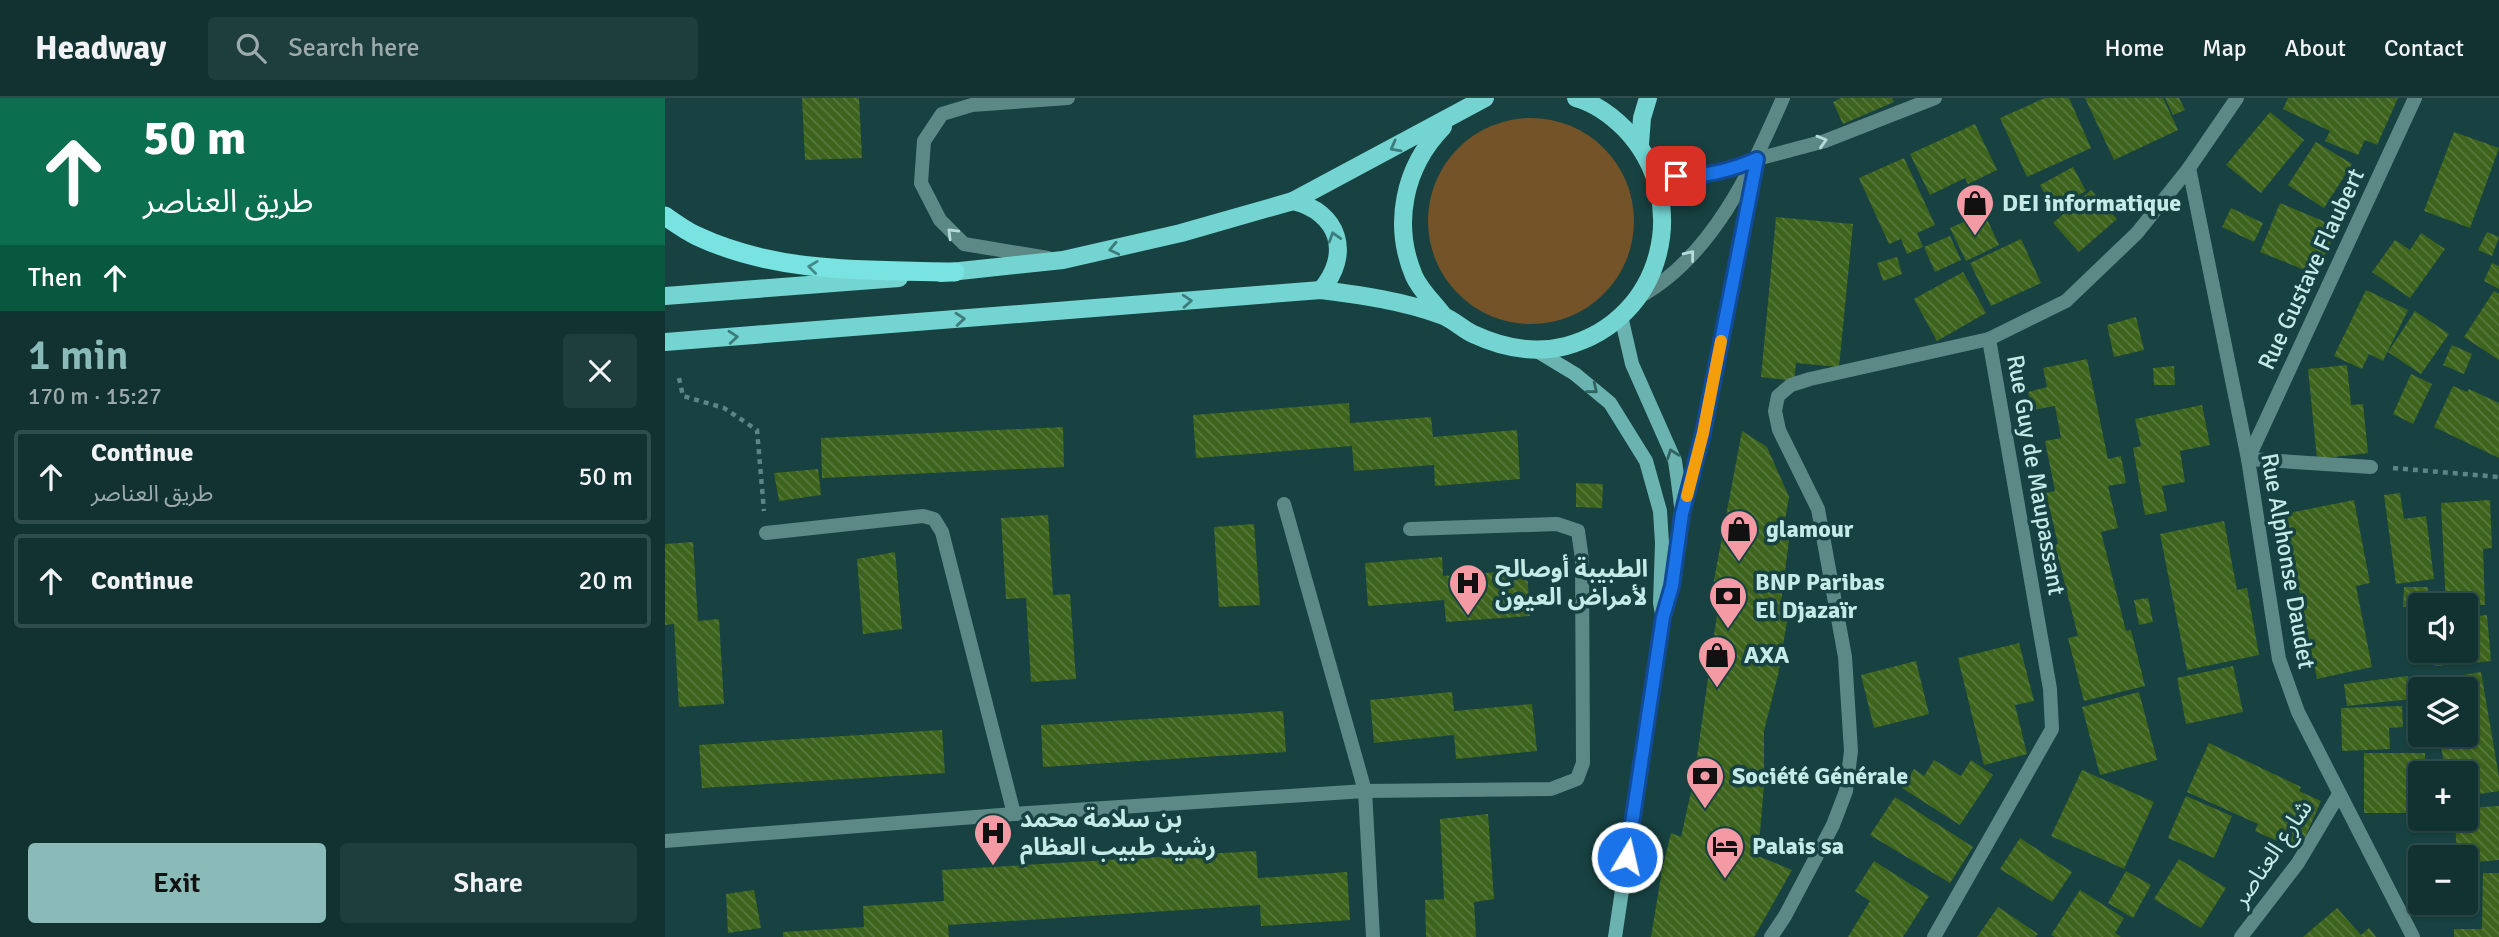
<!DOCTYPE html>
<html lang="en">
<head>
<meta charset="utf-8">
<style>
	:root { --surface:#113231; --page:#1e3e3d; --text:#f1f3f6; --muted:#9caaab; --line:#304d4d; --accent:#8bbbb9 }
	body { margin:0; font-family:Signika,"Noto Sans Arabic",sans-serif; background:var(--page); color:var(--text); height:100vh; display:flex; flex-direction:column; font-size:26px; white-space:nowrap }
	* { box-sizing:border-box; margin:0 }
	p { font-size:23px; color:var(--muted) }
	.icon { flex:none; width:38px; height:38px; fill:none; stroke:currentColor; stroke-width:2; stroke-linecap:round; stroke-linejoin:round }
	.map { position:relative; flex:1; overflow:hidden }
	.side { display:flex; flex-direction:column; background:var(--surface); width:665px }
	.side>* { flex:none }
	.top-card { background:#0b6e4f; color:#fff; overflow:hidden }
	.controls { position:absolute; left:1743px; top:495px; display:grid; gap:14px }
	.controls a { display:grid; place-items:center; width:70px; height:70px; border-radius:7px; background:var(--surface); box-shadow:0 2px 5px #0004,0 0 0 2px var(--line); font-size:35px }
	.pin { position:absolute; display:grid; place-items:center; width:60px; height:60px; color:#fff; margin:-30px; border-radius:14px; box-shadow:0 4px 10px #0006 }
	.me { position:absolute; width:77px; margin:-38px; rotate:9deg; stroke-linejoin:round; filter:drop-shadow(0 0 5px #0008) }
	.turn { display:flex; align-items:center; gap:24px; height:147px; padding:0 28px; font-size:32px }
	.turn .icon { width:91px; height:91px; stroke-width:2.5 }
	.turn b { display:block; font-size:49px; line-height:60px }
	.then { display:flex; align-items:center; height:66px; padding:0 28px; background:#0003; gap:14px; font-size:26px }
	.round { display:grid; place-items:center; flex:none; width:74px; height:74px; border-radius:7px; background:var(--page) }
	.overview { display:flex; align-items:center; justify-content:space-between; height:119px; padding:0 28px }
	h1 { font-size:42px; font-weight:600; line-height:52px; color:var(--accent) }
	.cta { display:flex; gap:14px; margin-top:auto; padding:14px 28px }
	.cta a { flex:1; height:80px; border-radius:7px; background:var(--accent); color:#111; font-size:28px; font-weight:600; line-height:80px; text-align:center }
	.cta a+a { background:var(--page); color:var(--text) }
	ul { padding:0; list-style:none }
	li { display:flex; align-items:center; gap:21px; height:94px; margin:0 14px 10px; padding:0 14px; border:4px solid var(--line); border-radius:7px }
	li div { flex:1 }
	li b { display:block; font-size:26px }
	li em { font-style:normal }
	header { display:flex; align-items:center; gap:42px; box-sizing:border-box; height:98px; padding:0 35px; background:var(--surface); border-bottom:2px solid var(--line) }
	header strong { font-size:33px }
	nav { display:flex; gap:38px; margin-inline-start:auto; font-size:24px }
	.search { width:490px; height:63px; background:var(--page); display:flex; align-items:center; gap:18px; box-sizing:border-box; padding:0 24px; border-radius:7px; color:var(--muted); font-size:26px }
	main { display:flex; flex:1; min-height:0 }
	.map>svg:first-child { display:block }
	.green { fill:#735327 }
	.building { fill:url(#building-back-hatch) }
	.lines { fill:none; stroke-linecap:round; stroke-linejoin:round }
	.path { stroke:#5c8584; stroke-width:4.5; stroke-dasharray:5 5; stroke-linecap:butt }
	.minor { stroke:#5c8886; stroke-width:14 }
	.tertiary { stroke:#5c8886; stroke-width:14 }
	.secondary { stroke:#6ab3b1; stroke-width:14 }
	.primary { stroke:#74d4d1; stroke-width:18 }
	.trunk { stroke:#78e3e0; stroke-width:19 }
	.oneway { stroke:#b5dcda }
	.oneway2 { stroke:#3c7c7b }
	.oneway3 { stroke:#438a89 }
	.oneway4 { stroke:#306463 }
	.route-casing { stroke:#114b97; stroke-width:18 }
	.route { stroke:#1a73e8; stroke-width:12 }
	.slow { stroke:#f59e0b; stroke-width:12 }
	.labels { text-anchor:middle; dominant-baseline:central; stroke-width:7; stroke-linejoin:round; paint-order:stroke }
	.poi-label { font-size:24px; font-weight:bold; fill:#c5ebe9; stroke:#174241; text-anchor:start }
	.street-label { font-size:24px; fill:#c5ebe9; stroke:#174241 }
</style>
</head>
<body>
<header>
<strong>Headway</strong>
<div class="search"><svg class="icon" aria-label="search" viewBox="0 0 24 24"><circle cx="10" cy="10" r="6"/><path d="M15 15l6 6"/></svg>Search here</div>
<nav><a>Home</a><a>Map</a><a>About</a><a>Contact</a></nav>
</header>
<main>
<section class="side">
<div class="top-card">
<div class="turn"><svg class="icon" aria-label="ahead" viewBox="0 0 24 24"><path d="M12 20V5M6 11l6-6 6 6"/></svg><div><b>50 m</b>طريق العناصر</div></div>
<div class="then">Then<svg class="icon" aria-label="ahead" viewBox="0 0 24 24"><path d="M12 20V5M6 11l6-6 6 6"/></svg></div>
</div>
<div class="overview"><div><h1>1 min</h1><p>170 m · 15:27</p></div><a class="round"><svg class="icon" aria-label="close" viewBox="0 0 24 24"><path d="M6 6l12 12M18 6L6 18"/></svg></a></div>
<ul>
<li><svg class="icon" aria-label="ahead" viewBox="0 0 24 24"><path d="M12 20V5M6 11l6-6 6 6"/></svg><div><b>Continue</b><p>طريق العناصر</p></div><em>50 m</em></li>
<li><svg class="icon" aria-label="ahead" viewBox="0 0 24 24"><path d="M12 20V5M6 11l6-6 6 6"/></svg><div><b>Continue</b></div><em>20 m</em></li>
</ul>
<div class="cta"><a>Exit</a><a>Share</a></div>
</section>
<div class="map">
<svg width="1834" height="839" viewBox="0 0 1834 839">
	<defs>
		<pattern id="building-back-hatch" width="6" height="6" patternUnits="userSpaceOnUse" patternTransform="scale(1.75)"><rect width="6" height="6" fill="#3e631c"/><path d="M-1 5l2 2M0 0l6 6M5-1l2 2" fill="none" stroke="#587a3d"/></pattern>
	</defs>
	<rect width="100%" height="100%" fill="#174241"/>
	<circle class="green" cx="866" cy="123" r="103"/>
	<g class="building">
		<path d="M 137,0 L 194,0 L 197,60 L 140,62 Z"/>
		<path d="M 1176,0 L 1227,0 L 1229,4 L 1178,26 L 1168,4 Z"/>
		<path d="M 1380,0 L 1404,0 L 1426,50 L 1362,79 L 1335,20 Z"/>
		<path d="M 1420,0 L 1498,0 L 1513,32 L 1449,62 Z"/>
		<path d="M 1500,0 L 1514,0 L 1520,12 L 1508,17 Z"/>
		<path d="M 1623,0 L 1733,0 L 1712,47 L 1700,42 L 1693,57 L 1660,43 L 1665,33 L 1618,11 Z"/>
		<path d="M 1605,14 L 1639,42 L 1596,95 L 1561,67 Z"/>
		<path d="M 1310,26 L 1332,72 L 1303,86 L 1300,80 L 1265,97 L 1245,56 Z"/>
		<path d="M 1789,34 L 1834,50 L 1805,130 L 1759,113 Z"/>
		<path d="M 1651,44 L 1687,66 L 1659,110 L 1623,87 Z"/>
		<path d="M 1239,60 L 1270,127 L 1252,135 L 1258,149 L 1242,156 L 1236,141 L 1224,146 L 1194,80 Z"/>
		<path d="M 1408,69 L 1421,93 L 1388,111 L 1375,87 Z"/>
		<path d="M 1426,92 L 1452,121 L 1414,154 L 1388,125 Z"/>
		<path d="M 1615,105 L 1672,129 L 1652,177 L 1595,154 Z"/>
		<path d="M 1566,110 L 1598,125 L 1589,144 L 1557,129 Z"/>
		<path d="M 1319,115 L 1334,147 L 1301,163 L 1285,130 Z"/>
		<path d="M 1111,119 L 1188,126 L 1174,269 L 1131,265 L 1129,283 L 1096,279 Z"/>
		<path d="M 1822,134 L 1834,139 L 1827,158 L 1813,152 Z"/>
		<path d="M 1756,135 L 1780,151 L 1745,200 L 1707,174 L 1730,142 L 1745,152 Z"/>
		<path d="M 1285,138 L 1296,162 L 1270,174 L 1259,149 Z"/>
		<path d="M 1356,141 L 1376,185 L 1326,208 L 1305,165 Z"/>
		<path d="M 1232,159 L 1237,176 L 1218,183 L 1212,165 Z"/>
		<path d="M 1827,165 L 1834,168 L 1834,191 L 1819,183 Z"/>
		<path d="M 1298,174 L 1321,215 L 1272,243 L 1249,201 Z"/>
		<path d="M 1701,192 L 1743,212 L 1718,263 L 1704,256 L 1697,271 L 1669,258 Z"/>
		<path d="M 1829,193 L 1834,196 L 1834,262 L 1799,239 Z"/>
		<path d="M 1750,213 L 1784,236 L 1756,276 L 1723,254 Z"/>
		<path d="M 1471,219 L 1479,252 L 1449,259 L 1442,227 Z"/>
		<path d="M 1787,247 L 1807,256 L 1799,276 L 1778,267 Z"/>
		<path d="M 1422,261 L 1443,361 L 1456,358 L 1461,385 L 1443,388 L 1453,430 L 1436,434 L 1461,533 L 1466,532 L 1480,588 L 1419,603 L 1403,540 L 1413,538 L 1390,447 L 1393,446 L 1381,395 L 1390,393 L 1380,343 L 1396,340 L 1390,308 L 1367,312 L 1363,294 L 1382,289 L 1378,270 Z"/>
		<path d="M 1682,267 L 1686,307 L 1698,306 L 1703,355 L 1652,361 L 1643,271 Z"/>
		<path d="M 1509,268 L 1510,287 L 1489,287 L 1488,270 Z"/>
		<path d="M 1746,276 L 1767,286 L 1748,326 L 1728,316 Z"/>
		<path d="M 1788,288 L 1802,294 L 1804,291 L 1834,305 L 1834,360 L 1769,329 Z"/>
		<path d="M 684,305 L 685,325 L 766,319 L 768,339 L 852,332 L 855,381 L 770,388 L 769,367 L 689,373 L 687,348 L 531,360 L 528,317 Z"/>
		<path d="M 1537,307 L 1545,347 L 1515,353 L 1520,384 L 1497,388 L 1502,413 L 1480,417 L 1468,350 L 1476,348 L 1470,321 Z"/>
		<path d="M 398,329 L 399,369 L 157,380 L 156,340 Z"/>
		<path d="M 1077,333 L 1102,349 L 1124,399 L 1118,433 L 1125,434 L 1116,505 L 1125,506 L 1113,577 L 1099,633 L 1099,687 L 1093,758 L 1127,772 L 1089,839 L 986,839 L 997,772 L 1006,735 L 1016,739 L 1029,680 L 1055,495 L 1046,498 Z"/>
		<path d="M 153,371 L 156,397 L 114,403 L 109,375 Z"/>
		<path d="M 911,385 L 938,386 L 937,410 L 911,409 Z"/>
		<path d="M 1735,395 L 1739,421 L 1761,418 L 1769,481 L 1731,486 L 1719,397 Z"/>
		<path d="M 1689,402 L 1705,485 L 1691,488 L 1707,569 L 1652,581 L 1619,416 Z"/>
		<path d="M 1825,402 L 1827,450 L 1818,451 L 1820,507 L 1781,508 L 1776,405 Z"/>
		<path d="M 383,417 L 388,497 L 405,496 L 411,581 L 366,584 L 361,500 L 341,501 L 336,420 Z"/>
		<path d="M 1559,423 L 1572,492 L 1582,490 L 1594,557 L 1522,572 L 1495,436 Z"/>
		<path d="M 589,426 L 595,507 L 554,509 L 549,429 Z"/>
		<path d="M 28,444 L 33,523 L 54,521 L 59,606 L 14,609 L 9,526 L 0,527 L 0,446 Z"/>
		<path d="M 230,454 L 237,531 L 198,536 L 192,461 Z"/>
		<path d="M 777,459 L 778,478 L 862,472 L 865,518 L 781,524 L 779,502 L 703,508 L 700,465 Z"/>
		<path d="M 1739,489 L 1763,489 L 1762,508 L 1755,508 L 1755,510 L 1738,509 Z"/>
		<path d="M 1483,500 L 1488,524 L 1474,527 L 1469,502 Z"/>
		<path d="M 1822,517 L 1826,563 L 1770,568 L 1768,553 L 1801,553 L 1801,519 Z"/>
		<path d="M 1354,545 L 1369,603 L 1350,607 L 1362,656 L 1319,667 L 1293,560 Z"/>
		<path d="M 1251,563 L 1264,616 L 1209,630 L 1196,577 Z"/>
		<path d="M 1568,568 L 1578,614 L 1521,626 L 1512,580 Z"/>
		<path d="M 1816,574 L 1834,679 L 1834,693 L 1801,698 L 1801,676 L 1781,676 L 1774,637 L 1801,637 L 1801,592 L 1766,592 L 1765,583 Z"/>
		<path d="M 1743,578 L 1746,601 L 1682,608 L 1679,586 Z"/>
		<path d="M 787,594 L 789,613 L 867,606 L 872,653 L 791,661 L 789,637 L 709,645 L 705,602 Z"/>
		<path d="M 1474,594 L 1492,662 L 1435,677 L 1417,609 Z"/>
		<path d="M 1737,608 L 1738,629 L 1724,630 L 1725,651 L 1677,653 L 1676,610 Z"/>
		<path d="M 618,613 L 621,654 L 378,669 L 376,627 Z"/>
		<path d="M 277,632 L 280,675 L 37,690 L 34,647 Z"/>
		<path d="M 1544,645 L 1636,689 L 1634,693 L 1656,703 L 1634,753 L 1590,733 L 1593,726 L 1522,694 Z"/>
		<path d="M 1699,655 L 1760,655 L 1760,676 L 1755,676 L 1755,715 L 1699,715 Z"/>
		<path d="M 1269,662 L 1296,678 L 1306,662 L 1328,677 L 1295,727 L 1237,690 L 1249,671 L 1259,678 Z"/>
		<path d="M 1417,672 L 1489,704 L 1459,771 L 1386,738 Z"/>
		<path d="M 1521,698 L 1567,718 L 1549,760 L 1503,740 Z"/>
		<path d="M 1230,699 L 1308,749 L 1285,785 L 1205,737 Z"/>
		<path d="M 1834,708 L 1834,762 L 1801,765 L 1801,760 L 1792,760 L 1790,721 L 1801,721 L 1801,710 Z"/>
		<path d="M 823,716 L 829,801 L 809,804 L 811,839 L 761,839 L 760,802 L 779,801 L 775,721 Z"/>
		<path d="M 1355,740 L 1407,774 L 1387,804 L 1335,771 Z"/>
		<path d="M 591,753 L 593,780 L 682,774 L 685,822 L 596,828 L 595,807 L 283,827 L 284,839 L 118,839 L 118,834 L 199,829 L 198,808 L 279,803 L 277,772 Z"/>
		<path d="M 1514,761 L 1561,790 L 1536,830 L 1489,801 Z"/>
		<path d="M 1209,763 L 1264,798 L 1238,839 L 1183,839 L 1205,803 L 1190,793 Z"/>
		<path d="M 1461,773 L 1486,787 L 1468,820 L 1443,805 Z"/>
		<path d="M 1818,775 L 1834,775 L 1834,839 L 1789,839 L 1789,831 L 1817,831 Z"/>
		<path d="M 89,792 L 96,830 L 63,835 L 61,796 Z"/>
		<path d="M 1415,792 L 1459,820 L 1450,835 L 1456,839 L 1390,839 L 1386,837 Z"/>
		<path d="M 1333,809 L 1373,836 L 1370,839 L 1312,839 Z"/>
		<path d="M 1672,810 L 1696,837 L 1704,830 L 1711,839 L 1638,839 Z"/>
	</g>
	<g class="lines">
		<g class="path">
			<path d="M 14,280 L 18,298 L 59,310 L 92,332 L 99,413"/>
			<path d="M 1728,370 L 1834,379"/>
		</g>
		<g class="minor">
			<path d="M 1092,61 L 1160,43 L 1270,0"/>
			<path d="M 1524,70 L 1583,361 L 1614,561 L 1633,614 L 1748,839"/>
			<path d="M 1706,369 L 1583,361 L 1750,0"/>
			<path d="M 619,406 L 700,693 L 708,839"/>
			<path d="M 101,435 L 258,418 L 269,421 L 277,434 L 349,716"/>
			<path d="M 0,743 L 349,716 L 700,693 L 886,691 L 912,681 L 918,665 L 917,461 L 913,433 L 892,426 L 745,431"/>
			<path d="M 1106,839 L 1120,818 L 1168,727 L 1181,693 L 1186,653 L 1180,559 L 1153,411 L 1114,332 L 1110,313 L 1113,298 L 1126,287 L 1145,281 L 1324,241"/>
			<path d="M 1269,839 L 1387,631 L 1385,591 L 1324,241 L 1401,203 L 1472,135 L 1524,70 L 1572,0"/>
			<path d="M 1576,839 L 1633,765 L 1674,696"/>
		</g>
		<g class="tertiary">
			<path d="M 989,73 C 1026,82 1057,77 1092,61"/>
			<path d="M 383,160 L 299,146 L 275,122 L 256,85 L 259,43 L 277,16 L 307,7 L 403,0"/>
			<path d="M 974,199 C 1047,159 1086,73 1118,0"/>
		</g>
		<g class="secondary">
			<path d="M 872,253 L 910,276 L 945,305 L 981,363 L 995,413 L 997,445 L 995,505 L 997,516"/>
			<path d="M 1019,408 L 1038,335 L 1092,61"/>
			<path d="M 950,839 L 998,519 L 1004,504 L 1013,452 L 1017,416 L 1013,384 L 1010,363 L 967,266 L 956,218"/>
		</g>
		<g class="primary">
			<path d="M 975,46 L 977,20 L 983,0"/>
			<path d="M 628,103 C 674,114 687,156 656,192"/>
			<path d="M 276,175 L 398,162 L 516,135 L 628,103 L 820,0"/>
			<path d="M 0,198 L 234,180"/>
			<path d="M 778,217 C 769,205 755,192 749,178 C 727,126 739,69 778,29"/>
			<path d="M 0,244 L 656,192 C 696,197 738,203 776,217 C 788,221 797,231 808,236 C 838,250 870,256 901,248 C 999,222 1028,102 960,31 C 947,18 929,5 911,0"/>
		</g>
		<path class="trunk" d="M 0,118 C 10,125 21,133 32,138 C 113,176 203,172 290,174"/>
	</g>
	<defs><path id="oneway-chevron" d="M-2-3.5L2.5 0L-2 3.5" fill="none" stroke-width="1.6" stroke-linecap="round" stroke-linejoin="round" transform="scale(1.75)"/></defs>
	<g class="oneway">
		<use href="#oneway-chevron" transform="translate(1157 43) rotate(-17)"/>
		<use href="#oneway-chevron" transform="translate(287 135) rotate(-135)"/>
		<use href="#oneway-chevron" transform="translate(1025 157) rotate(-51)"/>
	</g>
	<g class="oneway2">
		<use href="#oneway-chevron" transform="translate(730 49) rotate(152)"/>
		<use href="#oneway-chevron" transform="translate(669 139) rotate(-107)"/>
		<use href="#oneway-chevron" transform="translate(449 151) rotate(167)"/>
		<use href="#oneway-chevron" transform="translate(522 203) rotate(-4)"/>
		<use href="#oneway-chevron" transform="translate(295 221) rotate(-5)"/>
		<use href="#oneway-chevron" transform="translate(68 239) rotate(-5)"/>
	</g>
	<use class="oneway3" href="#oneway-chevron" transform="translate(148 169) rotate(-173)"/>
	<g class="oneway4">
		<use href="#oneway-chevron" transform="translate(928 291) rotate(39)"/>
		<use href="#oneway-chevron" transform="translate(1007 356) rotate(-110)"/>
	</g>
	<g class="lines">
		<defs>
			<path id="route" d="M 962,759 L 998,519 L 1007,488 L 1017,416 L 1038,335 L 1092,61 C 1065,73 1040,79 1011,78"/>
		</defs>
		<use href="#route" class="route-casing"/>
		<use href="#route" class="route"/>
		<path class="slow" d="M 1022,398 L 1038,335 L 1056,243"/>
	</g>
	<defs>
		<symbol id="shop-pin" viewBox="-11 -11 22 30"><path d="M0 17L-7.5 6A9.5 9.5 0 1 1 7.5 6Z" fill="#f49aa4" stroke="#174241"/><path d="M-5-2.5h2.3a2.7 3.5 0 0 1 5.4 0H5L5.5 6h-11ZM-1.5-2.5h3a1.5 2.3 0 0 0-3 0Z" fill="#111"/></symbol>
		<symbol id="hospital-pin" viewBox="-11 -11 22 30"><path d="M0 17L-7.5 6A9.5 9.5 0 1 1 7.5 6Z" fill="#f49aa4" stroke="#174241"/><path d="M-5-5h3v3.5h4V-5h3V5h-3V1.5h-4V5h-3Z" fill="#111"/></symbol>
		<symbol id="bank-pin" viewBox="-11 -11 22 30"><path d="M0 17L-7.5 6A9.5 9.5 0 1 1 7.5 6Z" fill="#f49aa4" stroke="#174241"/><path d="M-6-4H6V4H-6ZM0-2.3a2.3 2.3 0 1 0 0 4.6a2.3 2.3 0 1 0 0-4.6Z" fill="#111"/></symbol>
		<symbol id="hotel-pin" viewBox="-11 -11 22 30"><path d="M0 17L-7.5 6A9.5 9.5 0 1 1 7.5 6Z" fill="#f49aa4" stroke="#174241"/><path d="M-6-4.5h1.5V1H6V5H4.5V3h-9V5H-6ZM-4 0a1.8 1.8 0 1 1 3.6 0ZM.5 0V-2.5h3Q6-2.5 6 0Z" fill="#111"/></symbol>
	</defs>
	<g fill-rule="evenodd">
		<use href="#shop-pin" x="1288" y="83" width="44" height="60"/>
		<use href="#shop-pin" x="1052" y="409" width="44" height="60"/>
		<use href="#hospital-pin" x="781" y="463" width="44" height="60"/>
		<use href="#bank-pin" x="1041" y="476" width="44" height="60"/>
		<use href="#shop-pin" x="1030" y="535" width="44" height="60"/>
		<use href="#bank-pin" x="1018" y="656" width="44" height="60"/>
		<use href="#hospital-pin" x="306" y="713" width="44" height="60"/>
		<use href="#hotel-pin" x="1038" y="726" width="44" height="60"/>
	</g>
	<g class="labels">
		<g class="poi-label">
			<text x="1337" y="105">DEI informatique</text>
			<text x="1101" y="431">glamour</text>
			<text x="830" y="471">الطبيبة أوصالح<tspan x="830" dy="28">لأمراض العيون</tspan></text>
			<text x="1090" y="484">BNP Paribas<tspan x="1090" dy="28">El Djazaïr</tspan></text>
			<text x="1079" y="557">AXA</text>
			<text x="1067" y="678">Société Générale</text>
			<text x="355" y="721">بن سلامة محمد<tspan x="355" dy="28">رشيد طبيب العظام</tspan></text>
			<text x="1087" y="748">Palais sa</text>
		</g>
		<g class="street-label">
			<text transform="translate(1646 171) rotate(-65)">Rue Gustave Flaubert</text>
			<text transform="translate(1371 377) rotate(80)">Rue Guy de Maupassant</text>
			<text transform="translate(1623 463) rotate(80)">Rue Alphonse Daudet</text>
			<text transform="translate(1607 755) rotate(-56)">شارع العناصر</text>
		</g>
	</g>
</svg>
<div class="controls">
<a><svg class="icon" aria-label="sound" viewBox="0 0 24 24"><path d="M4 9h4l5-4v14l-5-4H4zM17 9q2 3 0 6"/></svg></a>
<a><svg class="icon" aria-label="layers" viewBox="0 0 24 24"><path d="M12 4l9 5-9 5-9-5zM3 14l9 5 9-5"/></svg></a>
<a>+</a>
<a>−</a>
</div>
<div class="pin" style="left:1011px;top:78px;background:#d93025"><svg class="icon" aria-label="arrive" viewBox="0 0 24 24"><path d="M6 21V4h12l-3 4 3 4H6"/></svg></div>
<svg class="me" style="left:962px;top:759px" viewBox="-20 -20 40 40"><circle r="17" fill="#1a73e8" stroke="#fff" stroke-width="3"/><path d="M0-11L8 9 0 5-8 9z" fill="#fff"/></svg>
</div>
</main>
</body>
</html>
